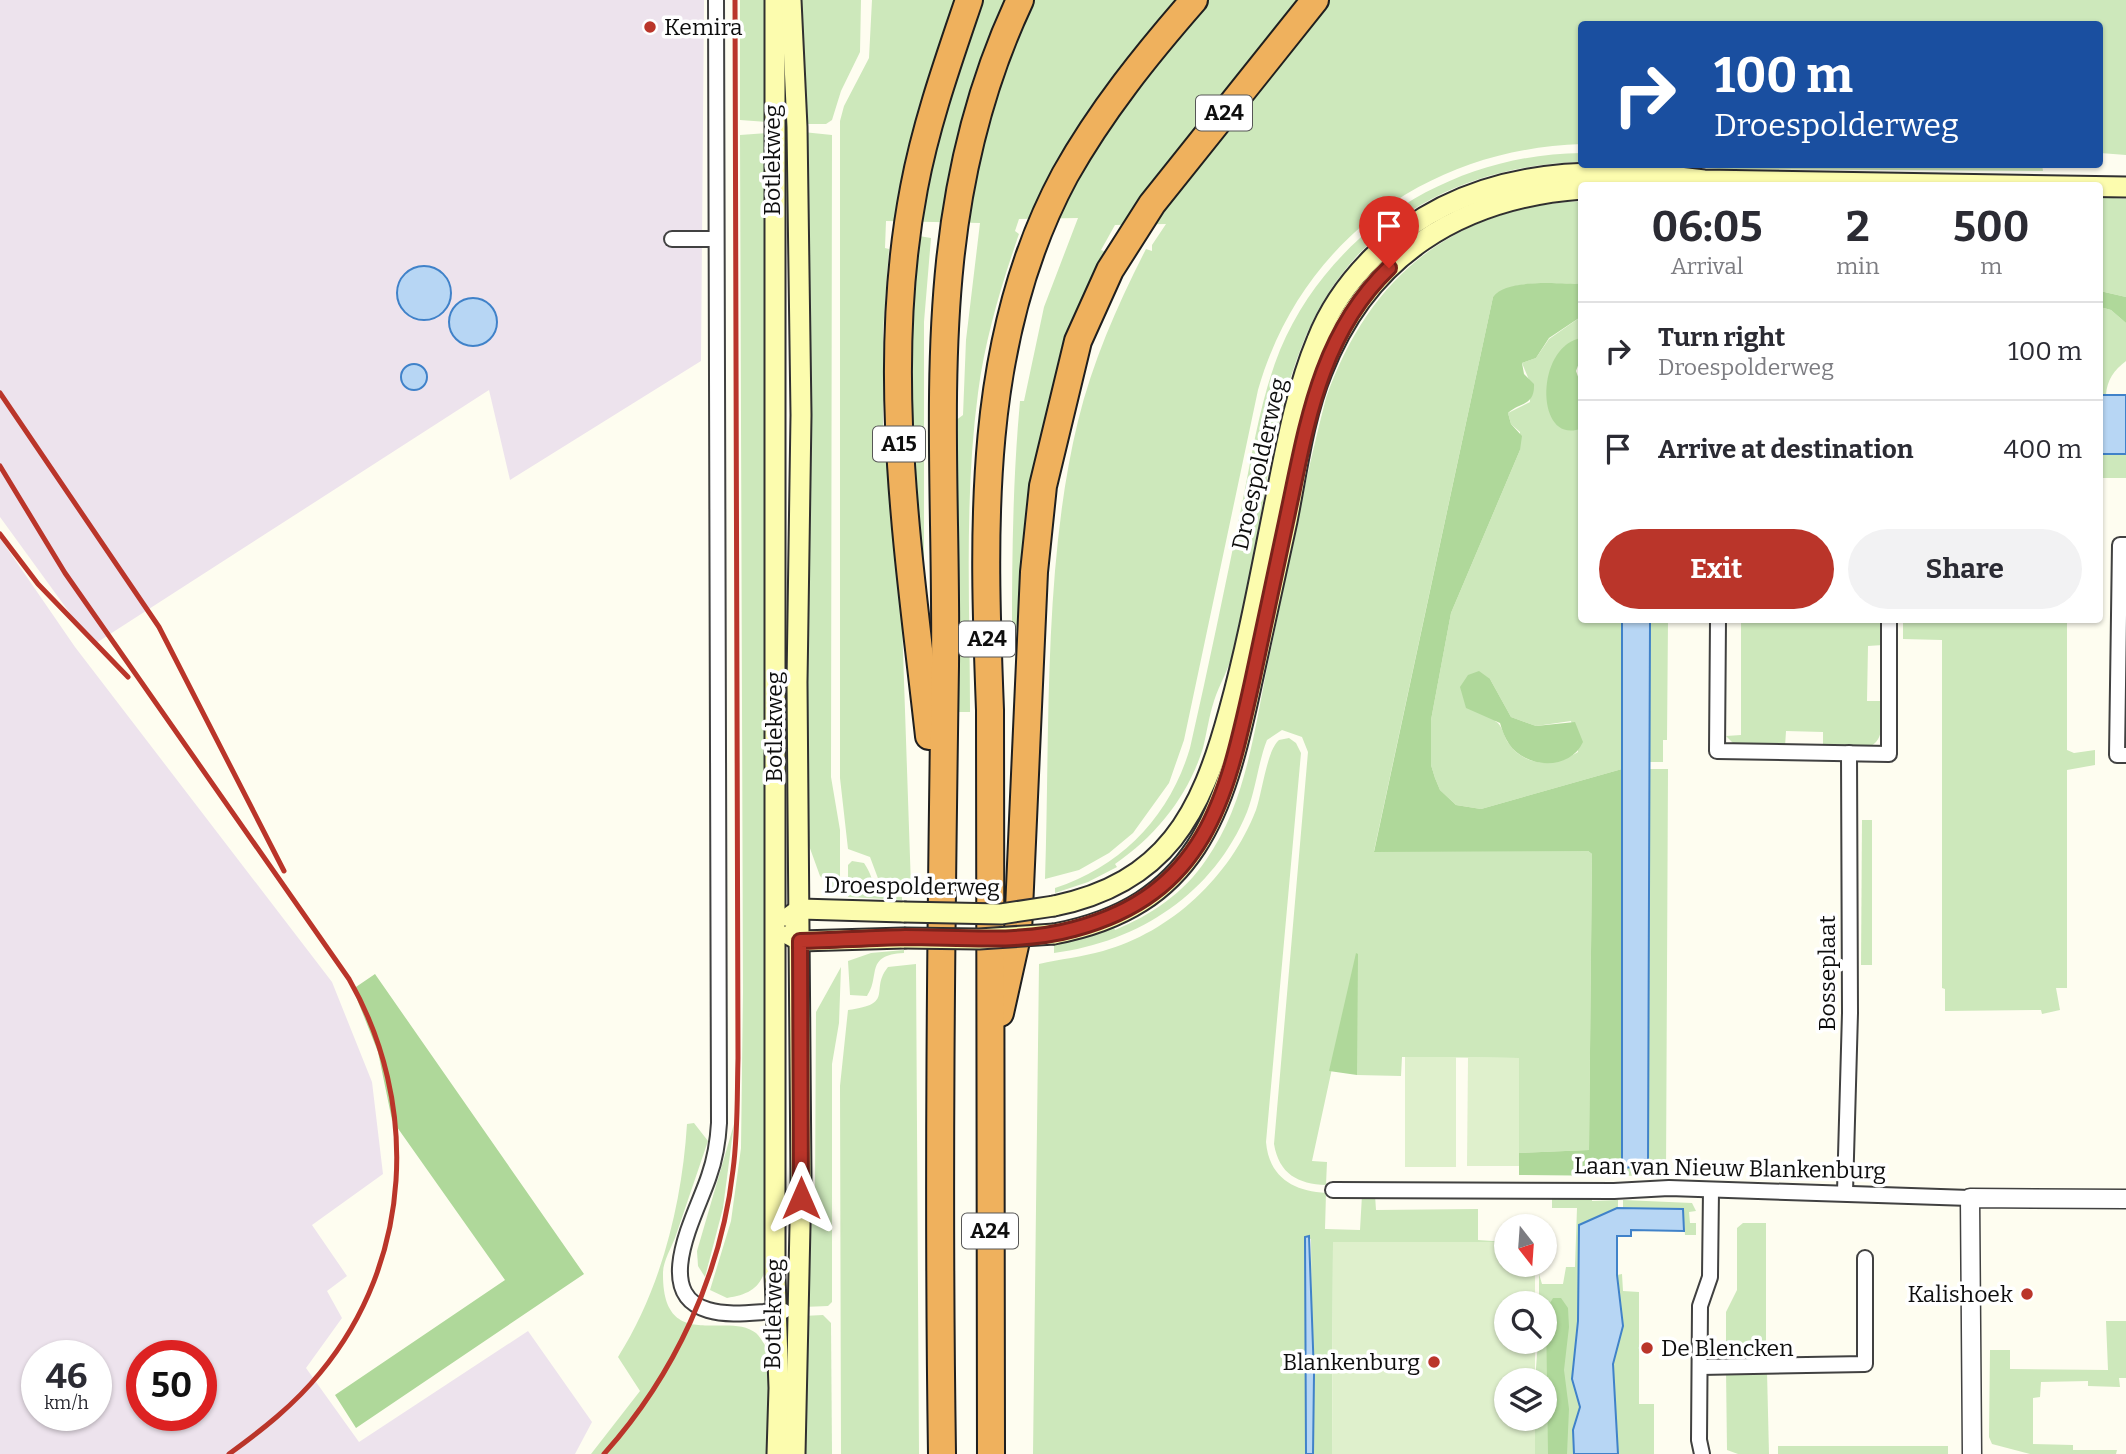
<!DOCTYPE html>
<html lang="en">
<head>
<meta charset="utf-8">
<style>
	:root { --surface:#fff; --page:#f2f2f3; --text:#2b2b33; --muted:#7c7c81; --line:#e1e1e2; --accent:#ba352a }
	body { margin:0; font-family:Bitter,serif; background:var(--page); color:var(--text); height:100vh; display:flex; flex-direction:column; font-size:26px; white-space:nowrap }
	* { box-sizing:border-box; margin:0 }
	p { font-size:23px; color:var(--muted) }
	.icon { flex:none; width:38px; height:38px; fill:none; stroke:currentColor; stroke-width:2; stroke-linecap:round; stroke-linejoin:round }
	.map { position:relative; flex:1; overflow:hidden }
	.panel { position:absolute; left:1578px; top:182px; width:525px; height:441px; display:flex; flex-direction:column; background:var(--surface); border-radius:7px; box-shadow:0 2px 5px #0004 }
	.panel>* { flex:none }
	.hud { position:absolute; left:1578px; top:21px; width:525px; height:147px; border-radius:7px; box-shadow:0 2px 5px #0004; background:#1a4fa0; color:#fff; overflow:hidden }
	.needle { width:46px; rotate:163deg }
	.buttons { position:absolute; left:1494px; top:1214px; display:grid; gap:14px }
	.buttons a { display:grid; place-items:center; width:63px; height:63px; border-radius:50%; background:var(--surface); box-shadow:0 2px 5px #0004; font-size:35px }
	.speed { position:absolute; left:21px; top:1340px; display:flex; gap:14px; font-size:35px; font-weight:700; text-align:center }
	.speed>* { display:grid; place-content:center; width:91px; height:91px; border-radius:50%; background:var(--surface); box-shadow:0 2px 5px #0004; line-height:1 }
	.speed small { font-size:18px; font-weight:400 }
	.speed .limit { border:10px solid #d22; background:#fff; color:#111 }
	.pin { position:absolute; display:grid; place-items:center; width:60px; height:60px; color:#fff; margin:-72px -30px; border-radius:50% 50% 50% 0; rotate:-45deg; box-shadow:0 0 7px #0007 }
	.pin .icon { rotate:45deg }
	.me { position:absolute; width:77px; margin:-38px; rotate:0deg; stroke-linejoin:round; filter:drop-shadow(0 0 5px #0008) }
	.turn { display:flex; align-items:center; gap:24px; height:147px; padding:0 21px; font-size:32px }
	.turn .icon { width:91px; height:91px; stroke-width:2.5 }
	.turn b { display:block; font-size:49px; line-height:60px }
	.eta { display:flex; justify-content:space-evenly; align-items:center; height:119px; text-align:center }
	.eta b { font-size:42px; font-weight:700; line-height:49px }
	.button { display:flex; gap:14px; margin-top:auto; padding:14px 21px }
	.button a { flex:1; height:80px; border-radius:42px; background:var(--accent); color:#fff; font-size:28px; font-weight:700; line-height:80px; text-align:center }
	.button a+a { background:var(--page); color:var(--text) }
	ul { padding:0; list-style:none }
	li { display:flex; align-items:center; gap:21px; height:98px; padding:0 21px; border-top:2px solid var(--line) }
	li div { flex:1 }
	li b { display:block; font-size:26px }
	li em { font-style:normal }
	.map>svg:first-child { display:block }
	.industrial { fill:#ede3ed; fill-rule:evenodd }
	.green { fill:#cde8bb; fill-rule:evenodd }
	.forest { fill:#afd89a }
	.pitch { fill:#dff0cc }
	.water { fill:#b7d6f4; stroke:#4082c9; stroke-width:2 }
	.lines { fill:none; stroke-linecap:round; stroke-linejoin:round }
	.minor-casing { stroke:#414141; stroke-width:18 }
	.tertiary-casing { stroke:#414141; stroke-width:21 }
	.secondary-casing { stroke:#303030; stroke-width:23 }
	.motorway-casing { stroke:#1f1f1f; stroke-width:30 }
	.minor { stroke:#fff; stroke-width:14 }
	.tertiary { stroke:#fff; stroke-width:18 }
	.secondary { stroke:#fcfcae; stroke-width:19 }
	.motorway { stroke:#efb15d; stroke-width:26 }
	.rail { stroke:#ba352a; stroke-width:5 }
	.secondary-bridge-casing { stroke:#303030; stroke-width:23; stroke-linecap:butt }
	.secondary-bridge { stroke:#fcfcae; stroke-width:19 }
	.route-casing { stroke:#79221b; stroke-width:18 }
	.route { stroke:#ba352a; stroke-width:12 }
	.poi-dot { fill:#ba352a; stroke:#fff; stroke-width:2.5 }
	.labels { text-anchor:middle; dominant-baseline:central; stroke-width:7; stroke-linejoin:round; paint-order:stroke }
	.shield { fill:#fff; stroke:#565656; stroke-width:2 }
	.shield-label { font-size:21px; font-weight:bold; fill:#0e0e0e }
	.poi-label { font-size:23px; fill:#0e0e0e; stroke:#fff; text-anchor:start }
	.street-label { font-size:23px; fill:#0e0e0e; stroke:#fff }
</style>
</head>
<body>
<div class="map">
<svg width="2126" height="1454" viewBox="0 0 2126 1454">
	<rect width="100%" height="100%" fill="#fefdf0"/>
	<g class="industrial">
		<path d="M 0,0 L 704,0 L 701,361 L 510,480 L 489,390 L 93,645 L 0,517 Z"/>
		<path d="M 0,538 L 75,647 L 332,982 L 372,1082 L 383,1174 L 312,1225 L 347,1276 L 327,1291 L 342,1318 L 306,1368 L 359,1442 L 528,1331 L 592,1422 L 575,1454 L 0,1454 ZM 37,1356 L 96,1356 L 96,1416 L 37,1416 ZM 142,1356 L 201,1356 L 201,1416 L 142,1416 Z"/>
	</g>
	<g class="green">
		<path d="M 740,0 L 768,0 L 768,122 L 740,120 Z"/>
		<path d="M 798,0 L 861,0 L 860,52 L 841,91 L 832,120 L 826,124 L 803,124 Z"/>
		<path d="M 872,0 L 2126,0 L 2126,155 L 2100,153 L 2100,24 L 1582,24 L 1582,144 C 1429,149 1301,240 1258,390 L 1184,740 L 1169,783 L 1133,833 L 1109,853 L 1079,870 L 1045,879 C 1050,731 1043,565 1078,421 C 1093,360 1118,304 1146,249 L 1152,251 L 1152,245 L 1166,224 L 1115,225 L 1101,250 L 1106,252 L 1063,352 L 1039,442 L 1021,631 L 1012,630 C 1012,553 1013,477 1020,401 L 1024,401 L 1044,307 L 1078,218 L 1019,219 L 1015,231 L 1019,234 C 1001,286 985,339 978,393 C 964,498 970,606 970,712 L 959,712 L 955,421 L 963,415 L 966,340 L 980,223 L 886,221 L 885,248 L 889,249 L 883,331 L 883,424 L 902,622 L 911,887 L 889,889 L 879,881 L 870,857 L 848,849 L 840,778 L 840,121 L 844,106 L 869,58 Z"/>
		<path d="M 803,132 L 832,135 L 831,777 L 840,830 L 840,894 L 820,876 L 807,840 Z"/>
		<path d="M 768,133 L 766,1264 C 763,1287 749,1295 727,1298 L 710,1290 L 731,1221 L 741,1148 L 743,992 L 740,135 Z"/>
		<path d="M 1582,153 L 1582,162 C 1456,165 1347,226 1301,348 C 1265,441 1260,555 1233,652 C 1229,669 1219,685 1214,701 C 1209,716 1207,732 1203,748 C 1188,796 1157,835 1115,864 L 1117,867 L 1088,882 L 1055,893 L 1055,888 C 1122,866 1170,816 1190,748 C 1209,665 1226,582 1243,499 C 1253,449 1261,397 1280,350 C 1331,229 1453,154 1582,153 Z"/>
		<path d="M 2042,164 L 2043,171 L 1719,169 L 1640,165 Z"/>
		<path d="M 2100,197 L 2126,199 L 2126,297 L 2100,291 Z"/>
		<path d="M 1582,201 L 1582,284 C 1554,284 1516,278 1493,297 L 1374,851 L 1588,851 L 1592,854 L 1589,1150 L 1519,1153 L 1519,1058 L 1402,1057 L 1401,1076 L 1357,1075 L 1357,953 L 1312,1161 L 1327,1162 L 1326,1185 C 1298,1184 1279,1174 1274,1144 L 1308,752 L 1302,737 L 1282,730 L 1267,740 C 1258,763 1256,789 1247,812 C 1214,893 1139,942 1054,953 L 1054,942 L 1113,925 L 1115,930 C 1151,915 1184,893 1206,860 C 1245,805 1254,733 1267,668 C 1286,578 1303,487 1326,398 C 1368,278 1453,207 1582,201 Z"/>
		<path d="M 919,236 L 931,238 L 924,322 L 924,610 L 905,414 Z"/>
		<path d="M 2100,307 L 2111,310 L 2126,323 L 2126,361 C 2114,370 2107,380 2106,395 L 2100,395 Z"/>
		<path d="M 1582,316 L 1582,338 L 1564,347 L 1560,427 L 1582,428 L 1582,620 L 1622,620 L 1622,769 L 1481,809 L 1456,805 L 1440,790 L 1435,778 L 1431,765 L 1431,720 L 1451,613 L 1520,450 L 1520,432 L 1511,424 L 1508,413 L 1530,402 L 1529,380 L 1522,363 L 1536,358 L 1549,339 ZM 1490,679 L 1511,717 L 1536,726 L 1571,721 L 1578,752 C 1556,766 1526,768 1509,744 C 1503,736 1503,725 1495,721 Z"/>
		<rect x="2100" y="454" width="26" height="24"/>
		<path d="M 1650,620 L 1668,620 L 1667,740 L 1663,740 L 1663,762 L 1649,762 Z"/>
		<path d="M 1741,620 L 1883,620 L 1883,645 L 1868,646 L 1867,701 L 1883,701 C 1883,758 1873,747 1823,747 L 1823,732 L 1786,731 L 1785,747 L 1736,746 L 1726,736 L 1741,735 Z"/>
		<path d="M 1903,620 L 2067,620 L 2067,750 L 2074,753 L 2095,750 L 2095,765 L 2067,770 L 2067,988 L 2056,988 L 2060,1010 L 2042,1014 L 2041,1010 L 1945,1011 L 1945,989 L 1942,988 L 1942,640 L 1903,639 Z"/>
		<path d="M 1289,738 L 1296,743 L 1301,753 L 1266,1142 C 1269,1177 1293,1191 1326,1193 L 1325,1229 L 1360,1230 L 1362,1195 L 1375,1195 L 1376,1210 L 1478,1209 L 1478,1240 L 1507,1242 L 1333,1242 L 1332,1454 L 1313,1454 L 1311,1239 L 1306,1237 L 1306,1454 L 1033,1454 L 1039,964 C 1060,959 1082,957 1103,951 C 1171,932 1230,877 1256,810 C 1262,793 1267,750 1279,740 Z"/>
		<path d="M 1649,769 L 1668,769 L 1666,1175 L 1621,1176 L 1622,1168 L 1648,1166 Z"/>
		<path d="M 1862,820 L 1872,820 L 1872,965 L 1861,965 Z"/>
		<path d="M 852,861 L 864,863 C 878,883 868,897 902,897 L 902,900 L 848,897 L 848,865 Z"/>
		<path d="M 904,950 L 904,953 C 864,955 881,976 867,996 L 850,995 L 848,961 L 871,953 Z"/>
		<path d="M 916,964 L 919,1454 L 841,1454 L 840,1086 L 848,1010 C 896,1004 869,990 888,967 Z"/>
		<path d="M 841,967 L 839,1023 L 832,1064 L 832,1302 L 828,1306 L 803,1307 L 804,1277 L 815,1188 L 816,1012 Z"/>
		<path d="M 694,1123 L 708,1141 C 697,1173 686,1206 675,1238 C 671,1248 663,1262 663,1273 C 662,1355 728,1310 756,1333 C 762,1339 767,1348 770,1356 L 771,1454 L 591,1454 L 640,1391 L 618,1357 C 661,1289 682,1204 687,1124 Z"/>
		<path d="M 734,1124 L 723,1208 L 705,1277 L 698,1266 L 697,1251 Z"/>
		<path d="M 1552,1196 L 1592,1196 L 1592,1201 L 1618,1200 L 1618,1208 L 1579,1225 L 1578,1321 L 1572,1379 L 1580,1407 L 1573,1430 L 1574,1454 L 1535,1454 L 1535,1419 L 1545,1419 L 1545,1381 L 1535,1381 L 1538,1342 L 1545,1342 L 1545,1304 L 1539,1304 L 1539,1274 L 1542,1284 L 1563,1284 L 1566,1267 L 1575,1267 L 1577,1208 L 1552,1208 Z"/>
		<path d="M 1623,1200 L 1692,1203 L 1696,1211 L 1689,1212 L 1690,1223 L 1696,1223 L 1696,1235 L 1685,1235 L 1683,1209 L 1623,1208 Z"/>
		<path d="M 1743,1223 L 1766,1223 L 1766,1356 L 1726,1356 L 1726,1312 L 1737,1290 L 1737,1228 Z"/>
		<path d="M 1622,1274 L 1623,1291 L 1639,1292 L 1639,1404 L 1654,1404 L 1654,1454 L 1618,1454 L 1613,1364 L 1623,1326 L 1617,1275 Z"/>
		<path d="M 823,1315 L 831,1323 L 832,1454 L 804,1454 L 803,1316 Z"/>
		<path d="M 2106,1321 L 2126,1321 L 2126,1378 L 2119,1378 L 2120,1387 L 2088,1386 L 2088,1381 L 2041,1382 L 2040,1397 L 2033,1398 L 2033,1444 L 2073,1445 L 2073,1450 L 2117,1450 L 2116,1454 L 2030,1454 L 1992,1444 L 1989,1437 L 1990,1350 L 2010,1350 L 2010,1369 L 2108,1370 Z"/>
		<path d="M 1726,1370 L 1767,1371 L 1769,1454 L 1738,1454 L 1727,1450 Z"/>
		<rect x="1778" y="1446" width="170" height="8"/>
	</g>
	<g class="forest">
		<path d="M 1582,284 L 1582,316 L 1549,338 L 1536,358 L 1522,363 L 1524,374 L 1534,384 C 1535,406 1520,402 1508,413 L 1511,424 L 1522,436 L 1520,450 L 1451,613 L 1431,720 L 1431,765 L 1435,778 L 1440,790 L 1456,805 L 1481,809 L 1622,769 L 1621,1176 L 1519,1175 L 1519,1153 L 1589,1150 L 1592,854 L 1588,851 L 1374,852 L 1493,297 C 1507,278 1560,284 1582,284 Z"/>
		<path d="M 2100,291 L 2126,297 L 2126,323 L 2111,310 L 2100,307 Z"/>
		<path d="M 1582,338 L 1582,355 L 1576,371 L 1582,388 L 1582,428 C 1535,448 1534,345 1582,338 Z"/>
		<path d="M 1479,671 L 1490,679 L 1511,717 L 1536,726 L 1575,722 L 1583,742 C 1570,771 1526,769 1509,744 C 1505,738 1502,730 1500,723 L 1466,708 L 1460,687 L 1468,675 Z"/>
		<path d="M 1356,953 L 1358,954 L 1357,1075 L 1329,1071 Z"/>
		<path d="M 375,974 L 584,1274 L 356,1428 L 335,1395 L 505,1280 L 392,1120 L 378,1052 L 353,989 Z"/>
		<path d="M 1553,1298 L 1561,1298 L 1568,1308 L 1569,1327 L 1564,1370 L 1569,1409 L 1567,1454 L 1548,1454 L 1546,1310 Z"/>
	</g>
	<g class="pitch">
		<rect x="1405" y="1057" width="51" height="110"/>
		<path d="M 1468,1057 L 1519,1058 L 1519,1166 L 1467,1166 Z"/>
		<path d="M 1333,1242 L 1507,1242 L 1507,1265 L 1535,1265 L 1535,1304 L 1507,1304 L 1507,1342 L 1535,1342 L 1535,1381 L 1507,1381 L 1507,1419 L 1535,1419 L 1535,1454 L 1332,1454 Z"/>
	</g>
	<g class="water">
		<circle cx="424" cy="293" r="27"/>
		<circle cx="473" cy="322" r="24"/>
		<circle cx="414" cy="377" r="13"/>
		<rect x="2100" y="395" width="26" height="59"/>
		<path d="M 1622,620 L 1650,620 L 1650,623 L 1648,1166 L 1622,1168 Z"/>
		<path d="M 1617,1208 L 1683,1209 L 1684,1231 L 1631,1230 L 1631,1236 L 1617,1236 L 1617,1275 L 1623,1326 L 1613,1364 L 1618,1454 L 1574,1454 L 1573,1430 L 1580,1407 L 1572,1379 L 1578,1321 L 1579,1225 Z"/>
		<path d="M 1309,1236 L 1314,1375 L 1313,1454 L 1306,1454 L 1305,1237 Z"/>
	</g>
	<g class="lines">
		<defs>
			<g id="minor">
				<path d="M 716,0 L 719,1123 C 718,1141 715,1159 709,1176 C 698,1211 650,1293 708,1310 C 731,1317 760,1311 784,1311"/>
				<path d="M 672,239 L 715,239"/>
				<path d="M 2126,545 L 2120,545 L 2117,755 L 2126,755"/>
				<path d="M 1718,620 L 1717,751 L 1889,754 L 1889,620"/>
				<path d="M 1333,1190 L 1614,1191 L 1669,1188 L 1970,1198"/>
				<path d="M 1845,1192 L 1850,1013 L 1849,753"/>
				<path d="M 1700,1367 L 1865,1364 L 1865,1258"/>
				<path d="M 1702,1454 L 1699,1440 L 1700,1306 L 1710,1277 L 1711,1190"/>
			</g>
			<path id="tertiary" d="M 1972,1454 L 1970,1198 L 2126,1199"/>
			<g id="secondary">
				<path d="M 775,0 L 775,1276 L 779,1388 L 777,1454"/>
				<path d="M 791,0 L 797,127 L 801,415 L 797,682 L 801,1180 L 795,1454"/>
				<path d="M 1054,906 C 1166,883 1201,814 1229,711 C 1249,639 1262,565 1277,492 C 1287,441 1297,388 1317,340 C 1329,309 1350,280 1373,257 C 1463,168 1586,164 1704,180 L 2126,187"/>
				<path d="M 789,917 L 800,909 L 904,912"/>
				<path d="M 1054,934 C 1197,907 1224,812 1251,686 C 1263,631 1275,576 1287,521 C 1297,471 1303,419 1322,372 C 1367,256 1460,198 1582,189"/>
				<path d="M 789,935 L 800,941 L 904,938"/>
			</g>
			<g id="motorway">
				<path d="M 929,736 C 909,555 879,370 914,188 C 926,124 948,62 969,0"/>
				<path d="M 1000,1013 L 1018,932 L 1034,572 L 1043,486 L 1078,341 L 1110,270 L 1152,204 L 1315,0"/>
				<path d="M 942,1454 C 938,1191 941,929 945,666 C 948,433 917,219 1020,0"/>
				<path d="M 991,1454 L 990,710 C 983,529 976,340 1065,175 C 1101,111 1146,55 1194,0"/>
			</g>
		</defs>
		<use href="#minor" class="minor-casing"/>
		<use href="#tertiary" class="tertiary-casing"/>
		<use href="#secondary" class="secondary-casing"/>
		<use href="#motorway" class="motorway-casing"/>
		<use href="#minor" class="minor"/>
		<use href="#tertiary" class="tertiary"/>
		<use href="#secondary" class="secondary"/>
		<use href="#motorway" class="motorway"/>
		<g class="rail">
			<path d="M 0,393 L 159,627 L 284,871"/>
			<path d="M 0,466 L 65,573 L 349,979 C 420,1103 413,1261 320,1373 C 294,1405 262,1430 229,1454"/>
			<path d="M 0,534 L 38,584 L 128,677"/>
			<path d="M 604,1454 C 674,1376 721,1275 733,1170 C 738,1133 737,1096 738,1058 L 735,0"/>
		</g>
		<defs>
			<g id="secondary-bridge">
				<path d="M 904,912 L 1001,914 L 1054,906"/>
				<path d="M 904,938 L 979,939 L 1054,934"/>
			</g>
		</defs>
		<use href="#secondary-bridge" class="secondary-bridge-casing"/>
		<use href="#secondary-bridge" class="secondary-bridge"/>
	</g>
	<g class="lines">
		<defs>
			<path id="route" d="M 801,1198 L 800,941 C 835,940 870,938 905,937 C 960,937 1020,944 1074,929 C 1205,894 1226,800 1252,682 C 1263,629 1275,575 1286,522 C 1306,430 1318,336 1389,268"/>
		</defs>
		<use href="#route" class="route-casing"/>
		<use href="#route" class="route"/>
	</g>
	<g class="poi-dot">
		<circle cx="650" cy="27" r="7"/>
		<circle cx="2027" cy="1294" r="7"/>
		<circle cx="1647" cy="1348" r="7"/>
		<circle cx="1434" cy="1362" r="7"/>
	</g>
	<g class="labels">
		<g class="shield">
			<rect x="1196" y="95.5" width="56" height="35" rx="5"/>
			<rect x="873" y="426.5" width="52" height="35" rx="5"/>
			<rect x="959" y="621.5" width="56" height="35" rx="5"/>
			<rect x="962" y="1213.5" width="56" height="35" rx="5"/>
		</g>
		<g class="shield-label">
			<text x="1224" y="113">A24</text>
			<text x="899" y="444">A15</text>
			<text x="987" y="639">A24</text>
			<text x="990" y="1231">A24</text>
		</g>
		<g class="poi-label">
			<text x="664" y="27">Kemira</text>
			<text x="2013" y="1294" text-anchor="end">Kalishoek</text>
			<text x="1661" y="1348">De Blencken</text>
			<text x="1420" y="1362" text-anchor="end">Blankenburg</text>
		</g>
		<g class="street-label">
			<text transform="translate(772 160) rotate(-90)">Botlekweg</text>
			<text transform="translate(1259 464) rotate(-77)">Droespolderweg</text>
			<text transform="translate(774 727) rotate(-90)">Botlekweg</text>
			<text transform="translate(912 886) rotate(1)">Droespolderweg</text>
			<text transform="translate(1827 973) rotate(-90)">Bosseplaat</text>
			<text transform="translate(1730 1168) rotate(1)">Laan van Nieuw Blankenburg</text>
			<text transform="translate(773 1314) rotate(-89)">Botlekweg</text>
		</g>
	</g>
</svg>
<div class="buttons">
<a><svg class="needle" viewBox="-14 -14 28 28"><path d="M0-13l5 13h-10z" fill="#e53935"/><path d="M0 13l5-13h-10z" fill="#7c7c81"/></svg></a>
<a><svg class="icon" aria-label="search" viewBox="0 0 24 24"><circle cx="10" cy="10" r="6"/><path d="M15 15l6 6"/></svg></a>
<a><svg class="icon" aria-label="layers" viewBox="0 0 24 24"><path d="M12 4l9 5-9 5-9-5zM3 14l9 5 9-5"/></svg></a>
</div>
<div class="speed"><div>46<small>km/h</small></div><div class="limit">50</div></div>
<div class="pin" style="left:1389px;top:268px;background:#d93025"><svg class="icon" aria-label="arrive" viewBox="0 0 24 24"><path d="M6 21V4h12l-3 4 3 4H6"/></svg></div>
<svg class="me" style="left:801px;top:1198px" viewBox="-20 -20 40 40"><path d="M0-17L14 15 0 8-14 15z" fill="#ba352a" stroke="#fff" stroke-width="4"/></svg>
<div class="hud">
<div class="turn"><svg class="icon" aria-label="right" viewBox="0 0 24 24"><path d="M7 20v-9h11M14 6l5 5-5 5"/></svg><div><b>100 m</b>Droespolderweg</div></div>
</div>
<section class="panel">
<div class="eta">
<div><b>06:05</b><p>Arrival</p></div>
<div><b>2</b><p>min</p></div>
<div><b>500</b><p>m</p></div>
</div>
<ul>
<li><svg class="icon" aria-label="right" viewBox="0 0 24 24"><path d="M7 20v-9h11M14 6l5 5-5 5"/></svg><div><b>Turn right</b><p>Droespolderweg</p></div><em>100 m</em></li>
<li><svg class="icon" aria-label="arrive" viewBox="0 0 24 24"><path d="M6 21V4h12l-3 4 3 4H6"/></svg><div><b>Arrive at destination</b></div><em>400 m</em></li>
</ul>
<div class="button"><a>Exit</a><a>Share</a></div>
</section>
</div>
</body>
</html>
